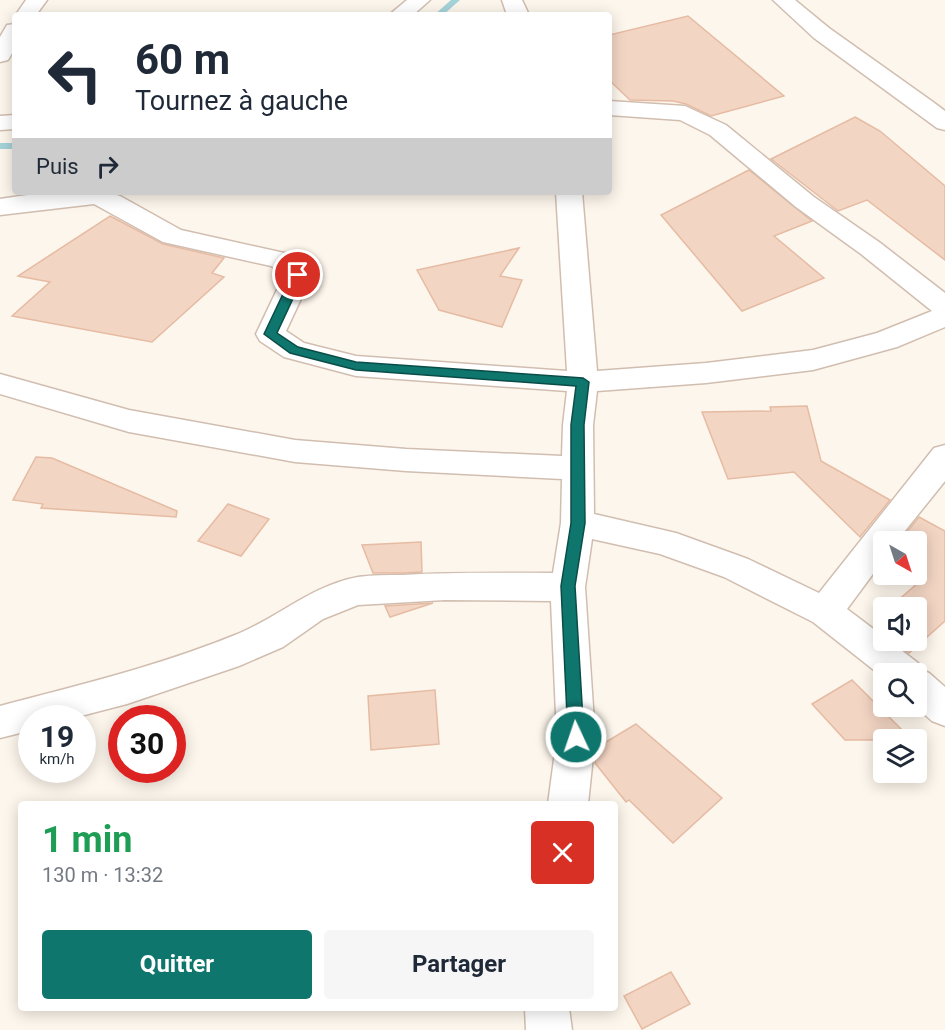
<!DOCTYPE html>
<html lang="fr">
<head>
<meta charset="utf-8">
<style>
	:root { --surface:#fff; --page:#f6f6f7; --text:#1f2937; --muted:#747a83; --accent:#0f766e }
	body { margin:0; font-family:Roboto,sans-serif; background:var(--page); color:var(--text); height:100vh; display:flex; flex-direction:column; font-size:22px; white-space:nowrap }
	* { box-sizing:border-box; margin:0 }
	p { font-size:20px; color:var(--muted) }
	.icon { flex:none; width:33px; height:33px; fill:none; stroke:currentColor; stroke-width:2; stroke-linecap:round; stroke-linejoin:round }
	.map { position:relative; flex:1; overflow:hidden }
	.drawer { position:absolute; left:18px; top:801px; width:600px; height:210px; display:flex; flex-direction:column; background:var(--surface); border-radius:6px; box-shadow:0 3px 15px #0003 }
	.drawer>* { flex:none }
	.guide { position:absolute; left:12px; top:12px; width:600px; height:183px; border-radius:6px; box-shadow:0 3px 15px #0003; background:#fff; color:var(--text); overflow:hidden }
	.needle { width:39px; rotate:141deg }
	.controls { position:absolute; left:873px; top:531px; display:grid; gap:12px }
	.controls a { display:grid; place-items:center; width:54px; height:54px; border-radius:6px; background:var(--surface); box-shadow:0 3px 15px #0003; font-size:30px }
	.speed { position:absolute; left:18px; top:705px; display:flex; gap:12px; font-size:30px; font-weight:700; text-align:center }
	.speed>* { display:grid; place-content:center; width:78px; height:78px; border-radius:50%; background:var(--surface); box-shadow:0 3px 15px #0003; line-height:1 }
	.speed small { font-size:15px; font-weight:400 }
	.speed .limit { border:9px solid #d22; background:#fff; color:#111 }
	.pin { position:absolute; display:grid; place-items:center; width:51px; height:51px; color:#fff; margin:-26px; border:3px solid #fff; border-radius:50%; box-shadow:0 2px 6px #0007 }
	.me { position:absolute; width:66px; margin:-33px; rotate:357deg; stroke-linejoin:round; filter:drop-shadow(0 0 4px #0008) }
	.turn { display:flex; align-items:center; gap:21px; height:126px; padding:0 24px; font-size:27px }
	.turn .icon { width:78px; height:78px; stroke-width:2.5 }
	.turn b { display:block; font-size:42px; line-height:51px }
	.then { display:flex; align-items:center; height:57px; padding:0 24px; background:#0003; gap:12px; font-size:22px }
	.round { display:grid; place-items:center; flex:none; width:63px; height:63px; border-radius:6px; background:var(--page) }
	.summary { display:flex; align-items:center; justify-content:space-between; height:102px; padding:0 24px }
	h1 { font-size:36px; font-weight:700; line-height:45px; color:#1e9e55 }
	.action { display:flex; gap:12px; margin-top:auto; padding:12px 24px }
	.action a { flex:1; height:69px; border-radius:6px; background:var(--accent); color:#fff; font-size:24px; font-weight:700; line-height:69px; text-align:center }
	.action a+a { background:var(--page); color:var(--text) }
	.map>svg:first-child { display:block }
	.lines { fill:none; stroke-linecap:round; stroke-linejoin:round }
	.stream { fill:#a5d3da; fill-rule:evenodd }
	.building { fill:#f3d5c3; stroke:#e6bba3; stroke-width:1.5 }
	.minor-casing { stroke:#d1beb0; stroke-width:3 }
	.minor { fill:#fff; fill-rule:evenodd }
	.route { fill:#0f766e; stroke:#0a4d48; stroke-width:1.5 }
</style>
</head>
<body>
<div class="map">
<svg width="945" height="1030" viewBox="0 0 945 1030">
	<rect width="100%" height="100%" fill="#fdf6ec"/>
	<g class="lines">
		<g class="stream">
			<path d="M 451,0 L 460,0 L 443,15 L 434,15 Z"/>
			<rect x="0" y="143" width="15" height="6"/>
		</g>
	</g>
	<g class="building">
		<path d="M 688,16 L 784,96 L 711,116 L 686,104 L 673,101 L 630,100 L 609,80 L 609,35 Z"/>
		<path d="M 855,117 L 880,131 L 945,186 L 945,260 L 867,200 L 838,211 L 771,159 Z"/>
		<path d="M 749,170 L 812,221 L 774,236 L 824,278 L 742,311 L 661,215 Z"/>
		<path d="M 110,216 L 163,244 L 224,258 L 212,273 L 224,277 L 152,342 L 12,316 L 50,282 L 18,276 Z"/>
		<path d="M 519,248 L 500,276 L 522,280 L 502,327 L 439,310 L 417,270 Z"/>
		<path d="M 807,406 L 821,461 L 890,500 L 860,537 L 794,472 L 728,479 L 702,412 L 771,411 L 770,407 Z"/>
		<path d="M 36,457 L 52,458 L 177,511 L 176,517 L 41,508 L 43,504 L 13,500 Z"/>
		<path d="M 228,504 L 269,519 L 241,556 L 198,541 Z"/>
		<path d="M 919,517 L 945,531 L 945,621 L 909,653 L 892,640 L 916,640 L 916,608 L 889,608 L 919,582 L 909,574 L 916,574 L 916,542 L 899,542 Z"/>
		<path d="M 421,542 L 422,572 L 403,573 L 373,573 L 362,545 Z"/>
		<path d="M 433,603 L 390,617 L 385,606 Z"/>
		<path d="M 852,680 L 912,740 L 845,740 L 812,704 Z"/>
		<path d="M 435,690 L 439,744 L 371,750 L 368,696 Z"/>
		<path d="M 636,724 L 722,798 L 673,843 L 629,800 L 626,802 L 595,763 L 596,748 Z"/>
		<path d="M 671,972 L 690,1004 L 642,1029 L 624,996 Z"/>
	</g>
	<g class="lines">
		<defs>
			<g id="minor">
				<path d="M 26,0 L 47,0 L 36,15 L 15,16 Z"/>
				<path d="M 407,0 L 430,0 L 413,15 L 389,15 Z"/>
				<path d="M 502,0 L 522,0 L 529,15 L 507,15 Z"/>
				<path d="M 773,0 L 795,0 L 829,28 L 933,102 L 945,111 L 945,130 L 937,128 L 814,38 Z"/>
				<path d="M 15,24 L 15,48 L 8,60 L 0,62 L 0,37 L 7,25 Z"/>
				<path d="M 609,101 L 685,106 L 726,125 L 814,197 L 879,242 L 945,293 L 945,327 L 897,347 L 813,370 L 706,383 L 597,391 L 593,425 L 594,514 L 676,533 L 748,559 L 819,593 L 934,448 L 945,445 L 945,481 L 896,542 L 884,542 L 884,559 L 847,609 L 884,637 L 884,640 L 888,640 L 918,663 L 922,670 L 929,673 L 945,687 L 945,726 L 932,721 L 915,706 L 916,674 L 884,674 L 884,678 L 813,622 L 724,577 L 660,554 L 592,539 L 585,587 L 595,737 L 588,804 L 548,804 L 557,737 L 551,601 L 445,600 L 358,605 L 323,619 L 283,647 L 239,666 L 127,704 L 73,718 L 32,718 L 32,730 L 0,738 L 0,706 C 79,685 159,666 235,635 C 278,618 310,586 358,577 C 372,575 388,575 403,575 C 453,572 503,573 553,573 L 561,523 L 562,479 L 406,471 L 295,462 L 129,432 L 0,394 L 0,374 L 129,410 L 295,440 L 406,449 L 562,456 L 563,425 L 567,391 L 356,376 L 284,357 L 260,341 L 256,334 L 284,275 L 282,272 L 271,266 L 163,242 L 94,204 L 0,215 L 0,199 C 34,194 88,185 120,196 L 181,230 L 289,254 L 303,260 L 312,275 L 286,331 L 304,343 L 356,356 L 567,371 L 556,192 L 582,192 L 597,371 L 706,363 L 813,350 L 877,333 L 932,311 L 861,254 L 796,207 L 710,135 L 680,120 L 609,115 Z"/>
				<path d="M 15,115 L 15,129 L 0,130 L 0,116 Z"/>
				<path d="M 525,1008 L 569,1008 L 572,1030 L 526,1030 Z"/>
			</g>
		</defs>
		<use href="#minor" class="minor-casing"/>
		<use href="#minor" class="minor"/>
	</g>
	<path class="route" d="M 298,271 L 304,275 L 277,333 L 298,347 L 356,362 L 583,378 L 589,382 L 584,425 L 585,523 L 575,586 L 584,737 L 582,742 L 576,744 L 570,742 L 568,737 L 561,586 L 571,523 L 571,425 L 576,386 L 356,370 L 290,353 L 264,334 L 292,275 Z"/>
</svg>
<div class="controls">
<a><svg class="needle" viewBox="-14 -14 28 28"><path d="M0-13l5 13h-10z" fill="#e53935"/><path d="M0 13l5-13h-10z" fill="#747a83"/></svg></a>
<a><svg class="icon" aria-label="sound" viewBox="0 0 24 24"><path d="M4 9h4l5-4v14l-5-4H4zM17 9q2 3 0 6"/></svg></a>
<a><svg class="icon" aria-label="search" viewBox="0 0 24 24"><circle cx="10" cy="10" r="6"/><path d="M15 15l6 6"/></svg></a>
<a><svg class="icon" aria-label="layers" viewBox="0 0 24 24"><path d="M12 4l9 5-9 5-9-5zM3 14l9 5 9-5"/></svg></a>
</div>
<div class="speed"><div>19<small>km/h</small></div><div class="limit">30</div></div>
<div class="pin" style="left:298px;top:275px;background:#d93025"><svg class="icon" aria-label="arrive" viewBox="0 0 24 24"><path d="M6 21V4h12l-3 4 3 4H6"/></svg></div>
<svg class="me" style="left:576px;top:737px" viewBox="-20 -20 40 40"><circle r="17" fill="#0f766e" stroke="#fff" stroke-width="3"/><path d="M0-11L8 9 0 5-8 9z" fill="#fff"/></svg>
<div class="guide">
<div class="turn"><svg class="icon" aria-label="left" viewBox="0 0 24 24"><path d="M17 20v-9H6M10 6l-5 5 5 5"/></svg><div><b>60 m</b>Tournez à gauche</div></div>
<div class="then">Puis<svg class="icon" aria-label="right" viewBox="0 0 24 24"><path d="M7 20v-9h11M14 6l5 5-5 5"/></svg></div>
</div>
<section class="drawer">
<div class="summary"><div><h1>1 min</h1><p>130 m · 13:32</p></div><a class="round" style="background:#d93025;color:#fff"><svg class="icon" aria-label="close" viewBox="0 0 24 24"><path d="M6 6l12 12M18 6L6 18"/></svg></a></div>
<div class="action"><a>Quitter</a><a>Partager</a></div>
</section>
</div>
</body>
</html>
